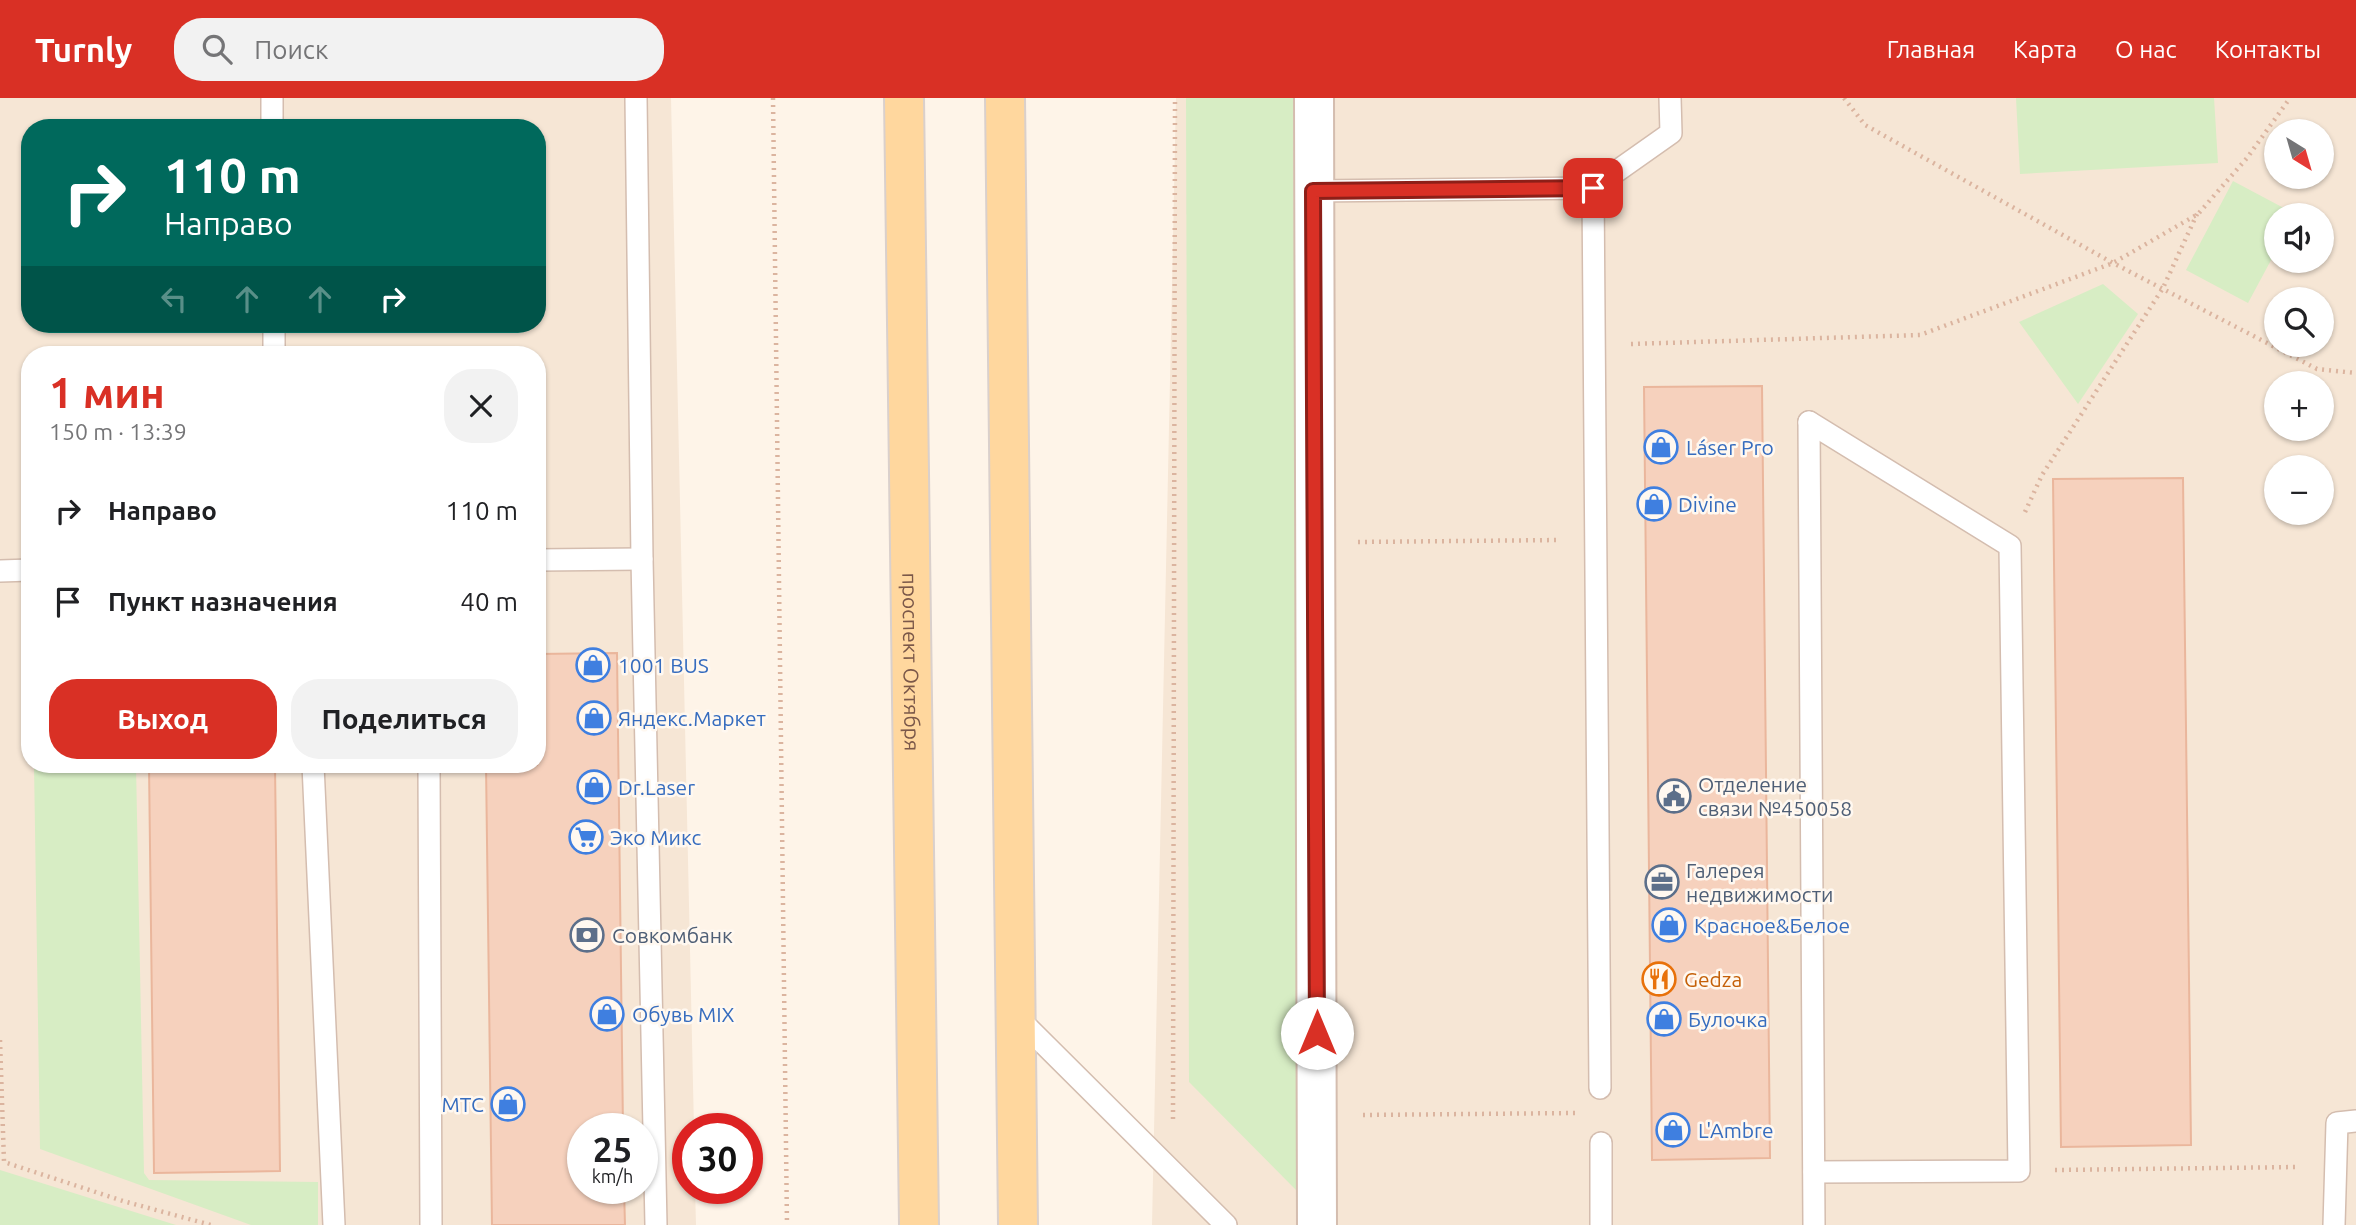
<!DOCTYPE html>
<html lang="ru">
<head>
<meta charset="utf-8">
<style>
	:root { --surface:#fff; --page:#f2f2f2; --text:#202124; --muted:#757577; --accent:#d93025 }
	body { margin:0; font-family:Ubuntu,sans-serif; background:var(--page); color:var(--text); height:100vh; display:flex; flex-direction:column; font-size:26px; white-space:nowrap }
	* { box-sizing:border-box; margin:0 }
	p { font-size:23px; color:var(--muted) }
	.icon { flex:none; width:38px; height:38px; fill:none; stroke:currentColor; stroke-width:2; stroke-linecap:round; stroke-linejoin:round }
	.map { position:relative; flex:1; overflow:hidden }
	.drawer { position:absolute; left:21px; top:248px; width:525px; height:427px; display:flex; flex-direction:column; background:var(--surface); border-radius:28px; box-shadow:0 2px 5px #0004 }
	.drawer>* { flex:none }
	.banner { position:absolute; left:21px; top:21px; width:525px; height:214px; border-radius:28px; box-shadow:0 2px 5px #0004; background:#00695c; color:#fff; overflow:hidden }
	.needle { width:46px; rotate:143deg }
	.buttons { position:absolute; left:2264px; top:21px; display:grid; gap:14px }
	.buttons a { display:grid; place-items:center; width:70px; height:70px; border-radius:50%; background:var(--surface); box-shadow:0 2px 5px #0004; font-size:35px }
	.speed { position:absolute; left:567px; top:1015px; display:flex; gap:14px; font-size:35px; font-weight:700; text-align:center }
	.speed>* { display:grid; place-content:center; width:91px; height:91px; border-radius:50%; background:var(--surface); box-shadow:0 2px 5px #0004; line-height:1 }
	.speed small { font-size:18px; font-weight:400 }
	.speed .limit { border:10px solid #d22; background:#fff; color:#111 }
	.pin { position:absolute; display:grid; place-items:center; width:60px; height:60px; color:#fff; margin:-30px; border-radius:14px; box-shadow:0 4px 10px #0006 }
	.me { position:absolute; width:77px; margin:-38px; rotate:0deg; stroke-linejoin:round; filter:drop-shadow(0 0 5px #0008) }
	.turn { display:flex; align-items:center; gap:24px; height:147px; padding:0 28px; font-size:32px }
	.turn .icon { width:91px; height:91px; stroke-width:2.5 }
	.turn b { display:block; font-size:49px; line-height:60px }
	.lanes { display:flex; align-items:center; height:66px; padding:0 28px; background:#0003; justify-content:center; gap:35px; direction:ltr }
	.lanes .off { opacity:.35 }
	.round { display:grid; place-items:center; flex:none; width:74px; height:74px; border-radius:28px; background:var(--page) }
	.summary { display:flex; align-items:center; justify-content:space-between; height:119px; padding:0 28px }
	h1 { font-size:42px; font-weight:700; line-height:52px; color:var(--accent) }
	.cta { display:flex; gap:14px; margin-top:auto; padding:14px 28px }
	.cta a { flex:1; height:80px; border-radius:28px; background:var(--accent); color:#fff; font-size:28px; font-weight:700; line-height:80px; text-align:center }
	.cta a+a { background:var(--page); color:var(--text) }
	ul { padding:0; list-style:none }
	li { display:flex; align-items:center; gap:21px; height:91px; padding:0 28px }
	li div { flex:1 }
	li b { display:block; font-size:26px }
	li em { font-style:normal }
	header { display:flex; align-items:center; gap:42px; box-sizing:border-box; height:98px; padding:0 35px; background:var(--accent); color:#fff }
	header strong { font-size:33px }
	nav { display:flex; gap:38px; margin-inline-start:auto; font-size:24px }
	.search { width:490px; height:63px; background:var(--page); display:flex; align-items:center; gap:18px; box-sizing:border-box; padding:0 24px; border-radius:28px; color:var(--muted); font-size:26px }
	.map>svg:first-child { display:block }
	.residential { fill:#f6e6d5; fill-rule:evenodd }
	.green { fill:#d7edc4 }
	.building { fill:#f6d1bd; stroke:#eab69c; stroke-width:2 }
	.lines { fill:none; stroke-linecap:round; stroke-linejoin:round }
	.lane-casing { stroke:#d4bdaf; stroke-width:24 }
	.street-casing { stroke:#d4bdaf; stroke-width:42 }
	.primary-casing { stroke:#dad0cc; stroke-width:42 }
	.path { stroke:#dbb49f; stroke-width:4.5; stroke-dasharray:2 5; stroke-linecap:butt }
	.lane { stroke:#fff; stroke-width:21 }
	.street { stroke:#fff; stroke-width:38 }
	.primary { stroke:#ffd79e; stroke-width:38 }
	.route-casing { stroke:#8d1f18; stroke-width:18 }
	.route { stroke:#d93025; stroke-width:12 }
	.labels { text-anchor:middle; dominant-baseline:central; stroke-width:5; stroke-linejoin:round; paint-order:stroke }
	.shop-label { font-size:21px; fill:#366cbe; stroke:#fff8f0; text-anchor:start }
	.street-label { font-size:21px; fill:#7b5849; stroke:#fff8f0 }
	.service-label { font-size:21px; fill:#4e5e75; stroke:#fff8f0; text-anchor:start }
	.food-label { font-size:21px; fill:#c56008; stroke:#fff8f0; text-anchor:start }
</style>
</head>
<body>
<header>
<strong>Turnly</strong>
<div class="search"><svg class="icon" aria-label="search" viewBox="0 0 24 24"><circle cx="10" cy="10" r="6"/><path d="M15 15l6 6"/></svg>Поиск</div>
<nav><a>Главная</a><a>Карта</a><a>О нас</a><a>Контакты</a></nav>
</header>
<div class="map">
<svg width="2356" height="1127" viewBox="0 0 2356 1127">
	<rect width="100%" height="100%" fill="#fef4e8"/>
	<g class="residential">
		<path d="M 0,0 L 671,0 L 694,1031 L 688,1031 L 688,1090 L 695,1090 L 696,1127 L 0,1127 ZM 30,30 L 537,30 L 537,226 L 30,226 ZM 30,257 L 537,257 L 537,667 L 30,667 ZM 583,1031 L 642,1031 L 642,1090 L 583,1090 Z"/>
		<path d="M 1176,0 L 2356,0 L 2356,1127 L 1152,1127 ZM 2277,33 L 2322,33 L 2322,79 L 2277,79 ZM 2277,117 L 2322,117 L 2322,163 L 2277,163 ZM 2277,201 L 2322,201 L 2322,247 L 2277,247 ZM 2277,285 L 2322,285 L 2322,331 L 2277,331 ZM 2277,369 L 2322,369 L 2322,415 L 2277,415 Z"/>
	</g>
	<g class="green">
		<path d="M 1186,0 L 1293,0 L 1300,1096 L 1189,984 Z"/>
		<path d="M 2016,0 L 2214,0 L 2218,65 L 2020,76 Z"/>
		<path d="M 2233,83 L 2295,116 L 2277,117 L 2277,151 L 2248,205 L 2186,172 Z"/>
		<path d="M 2103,186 L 2138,216 L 2078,306 L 2019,224 Z"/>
		<path d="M 34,667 L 136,667 L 144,1075 L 149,1082 L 318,1084 L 318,1127 L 251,1127 L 40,1051 Z"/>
		<path d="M 0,1072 L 176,1127 L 0,1127 Z"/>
	</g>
	<g class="building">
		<path d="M 1762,288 L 1770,1060 L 1652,1062 L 1644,289 Z"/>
		<path d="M 2183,380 L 2191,1047 L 2061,1049 L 2053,381 Z"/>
		<path d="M 617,555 L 623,1031 L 583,1031 L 583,1090 L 624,1090 L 625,1127 L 492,1127 L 486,667 L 537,667 L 537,556 Z"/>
		<path d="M 149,667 L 275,667 L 280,1073 L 154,1075 Z"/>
	</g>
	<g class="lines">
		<defs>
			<g id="lane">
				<path d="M 272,0 L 272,30"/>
				<path d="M 636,0 L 642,461 L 656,1127"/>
				<path d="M 1593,90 L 1600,990"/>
				<path d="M 1313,93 L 1593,90 L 1671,35 L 1670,0"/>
				<path d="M 274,226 L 274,257"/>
				<path d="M 1809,324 L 2010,448 L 2019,1073 L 1814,1074"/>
				<path d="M 1809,324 L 1814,1127"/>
				<path d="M 537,462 L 642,461"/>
				<path d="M 0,473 L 30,472"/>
				<path d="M 313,667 L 334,1127"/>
				<path d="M 429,667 L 431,1127"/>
				<path d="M 1015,917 L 1226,1127"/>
				<path d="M 1601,1045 L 1601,1127"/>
				<path d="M 2334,1127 L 2337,1025 L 2356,1023"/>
			</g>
			<path id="street" d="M 1314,0 L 1317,1127"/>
			<g id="primary">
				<path id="s1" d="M 904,0 L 919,1127"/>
				<path d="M 1005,0 L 1018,1127"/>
			</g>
		</defs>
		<use href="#lane" class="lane-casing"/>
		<use href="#street" class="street-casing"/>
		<use href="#primary" class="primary-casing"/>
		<g class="path">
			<path d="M 773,0 L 787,1127"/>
			<path d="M 1844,0 L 1865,27 L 2113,165 L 2317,271 L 2356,275"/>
			<path d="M 1631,246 L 1920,237 L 2113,165 L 2198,116 L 2247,60 L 2290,0"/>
			<path d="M 2025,414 L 2042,377 L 2163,190 L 2197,116"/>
			<path d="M 1358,444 L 1560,442"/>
			<path d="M 0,942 L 4,1064 L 123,1103 L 211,1127"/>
			<path d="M 1363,1017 L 1575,1015"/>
			<path d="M 1173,1021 L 1175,0"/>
			<path d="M 2055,1072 L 2298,1069"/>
		</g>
		<use href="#lane" class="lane"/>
		<use href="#street" class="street"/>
		<use href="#primary" class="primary"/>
	</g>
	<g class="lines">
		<defs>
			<path id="route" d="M 1317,935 L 1313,93 L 1593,90"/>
		</defs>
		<use href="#route" class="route-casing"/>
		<use href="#route" class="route"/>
	</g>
	<defs>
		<symbol id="shop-ring" viewBox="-11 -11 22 22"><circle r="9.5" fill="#fff8f0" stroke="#3f7fe0" stroke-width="1.5"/><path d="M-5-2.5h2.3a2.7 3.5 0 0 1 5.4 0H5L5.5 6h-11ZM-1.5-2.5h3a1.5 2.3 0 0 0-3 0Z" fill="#3f7fe0"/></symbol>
		<symbol id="civic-ring" viewBox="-11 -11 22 22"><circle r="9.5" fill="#fff8f0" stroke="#5c6f8a" stroke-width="1.5"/><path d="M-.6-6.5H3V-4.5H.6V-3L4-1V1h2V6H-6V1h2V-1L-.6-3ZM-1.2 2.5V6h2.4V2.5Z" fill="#5c6f8a"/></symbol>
		<symbol id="supermarket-ring" viewBox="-11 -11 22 22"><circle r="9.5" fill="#fff8f0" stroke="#3f7fe0" stroke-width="1.5"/><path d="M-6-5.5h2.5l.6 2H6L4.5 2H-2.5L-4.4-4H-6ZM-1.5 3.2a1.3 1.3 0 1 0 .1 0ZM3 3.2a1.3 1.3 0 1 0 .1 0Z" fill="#3f7fe0"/></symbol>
		<symbol id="office-ring" viewBox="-11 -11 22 22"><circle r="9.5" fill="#fff8f0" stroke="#5c6f8a" stroke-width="1.5"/><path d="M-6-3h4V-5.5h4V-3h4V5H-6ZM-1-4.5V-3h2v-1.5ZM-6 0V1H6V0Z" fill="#5c6f8a"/></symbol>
		<symbol id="bank-ring" viewBox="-11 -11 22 22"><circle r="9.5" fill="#fff8f0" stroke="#5c6f8a" stroke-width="1.5"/><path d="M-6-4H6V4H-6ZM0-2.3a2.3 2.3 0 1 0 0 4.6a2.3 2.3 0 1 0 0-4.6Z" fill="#5c6f8a"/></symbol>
		<symbol id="restaurant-ring" viewBox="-11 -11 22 22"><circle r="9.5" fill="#fff8f0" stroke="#e8710a" stroke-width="1.5"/><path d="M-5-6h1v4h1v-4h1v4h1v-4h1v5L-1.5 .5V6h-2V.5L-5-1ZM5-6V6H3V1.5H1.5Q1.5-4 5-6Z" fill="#e8710a"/></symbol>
	</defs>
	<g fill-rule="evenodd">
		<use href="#shop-ring" x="1642" y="330" width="38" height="38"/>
		<use href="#shop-ring" x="1635" y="387" width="38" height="38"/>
		<use href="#shop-ring" x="574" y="548" width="38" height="38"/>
		<use href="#shop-ring" x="575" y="601" width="38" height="38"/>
		<use href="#shop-ring" x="575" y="670" width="38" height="38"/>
		<use href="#civic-ring" x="1655" y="679" width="38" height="38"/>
		<use href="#supermarket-ring" x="567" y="720" width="38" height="38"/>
		<use href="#office-ring" x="1643" y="765" width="38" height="38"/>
		<use href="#shop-ring" x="1650" y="808" width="38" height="38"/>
		<use href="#bank-ring" x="568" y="818" width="38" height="38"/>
		<use href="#restaurant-ring" x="1640" y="862" width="38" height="38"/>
		<use href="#shop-ring" x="588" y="897" width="38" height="38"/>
		<use href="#shop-ring" x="1645" y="902" width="38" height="38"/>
		<use href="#shop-ring" x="489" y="987" width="38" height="38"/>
		<use href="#shop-ring" x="1654" y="1013" width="38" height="38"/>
	</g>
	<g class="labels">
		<g class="shop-label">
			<text x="1686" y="349">Láser Pro</text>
			<text x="1678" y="406">Divine</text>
			<text x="618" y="567">1001 BUS</text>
			<text x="618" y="620">Яндекс.Маркет</text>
			<text x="618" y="689">Dr.Laser</text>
			<text x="610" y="739">Эко Микс</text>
			<text x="1694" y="827">Красное&amp;Белое</text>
			<text x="632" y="916">Обувь MIX</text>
			<text x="1688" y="921">Булочка</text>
			<text x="484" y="1006" text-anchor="end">МТС</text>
			<text x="1698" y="1032">L'Ambre</text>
		</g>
		<g class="street-label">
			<text stroke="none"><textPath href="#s1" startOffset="564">проспект Октября</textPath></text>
		</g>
		<g class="service-label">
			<text x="1698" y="686">Отделение<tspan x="1698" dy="24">связи №450058</tspan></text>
			<text x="1686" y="772">Галерея<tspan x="1686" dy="24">недвижимости</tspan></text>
			<text x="612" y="837">Совкомбанк</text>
		</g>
		<g class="food-label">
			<text x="1684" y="881">Gedza</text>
		</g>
	</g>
</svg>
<div class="buttons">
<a><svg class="needle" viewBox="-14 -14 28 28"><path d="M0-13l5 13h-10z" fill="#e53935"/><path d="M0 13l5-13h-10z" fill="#757577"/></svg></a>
<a><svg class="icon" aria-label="sound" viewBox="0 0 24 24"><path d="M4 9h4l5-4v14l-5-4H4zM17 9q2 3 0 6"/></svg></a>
<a><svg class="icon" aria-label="search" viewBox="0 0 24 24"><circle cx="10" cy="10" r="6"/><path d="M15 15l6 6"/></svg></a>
<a>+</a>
<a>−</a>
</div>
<div class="speed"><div>25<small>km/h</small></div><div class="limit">30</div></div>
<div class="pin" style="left:1593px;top:90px;background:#d93025"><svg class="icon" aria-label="arrive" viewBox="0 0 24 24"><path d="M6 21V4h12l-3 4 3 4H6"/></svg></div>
<svg class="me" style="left:1317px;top:935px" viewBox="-20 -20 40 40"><circle r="19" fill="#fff"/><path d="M0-13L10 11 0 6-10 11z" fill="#d93025"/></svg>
<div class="banner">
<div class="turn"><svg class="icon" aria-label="right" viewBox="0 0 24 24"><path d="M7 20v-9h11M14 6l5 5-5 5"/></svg><div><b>110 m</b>Направо</div></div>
<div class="lanes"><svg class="icon off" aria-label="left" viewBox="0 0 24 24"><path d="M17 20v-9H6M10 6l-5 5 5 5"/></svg><svg class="icon off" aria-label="ahead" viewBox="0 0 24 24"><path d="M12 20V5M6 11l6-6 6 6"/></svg><svg class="icon off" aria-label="ahead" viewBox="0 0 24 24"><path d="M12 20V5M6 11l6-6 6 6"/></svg><svg class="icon" aria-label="right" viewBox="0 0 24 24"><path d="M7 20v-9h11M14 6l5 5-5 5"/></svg></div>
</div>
<section class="drawer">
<div class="summary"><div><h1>1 мин</h1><p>150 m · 13:39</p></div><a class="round"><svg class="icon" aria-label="close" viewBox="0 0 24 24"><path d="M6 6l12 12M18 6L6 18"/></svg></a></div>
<ul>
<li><svg class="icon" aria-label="right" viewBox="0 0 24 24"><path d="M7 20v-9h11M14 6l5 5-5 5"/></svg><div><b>Направо</b></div><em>110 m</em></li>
<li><svg class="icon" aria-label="arrive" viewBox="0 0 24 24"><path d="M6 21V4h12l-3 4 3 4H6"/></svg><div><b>Пункт назначения</b></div><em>40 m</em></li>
</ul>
<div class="cta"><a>Выход</a><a>Поделиться</a></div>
</section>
</div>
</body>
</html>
